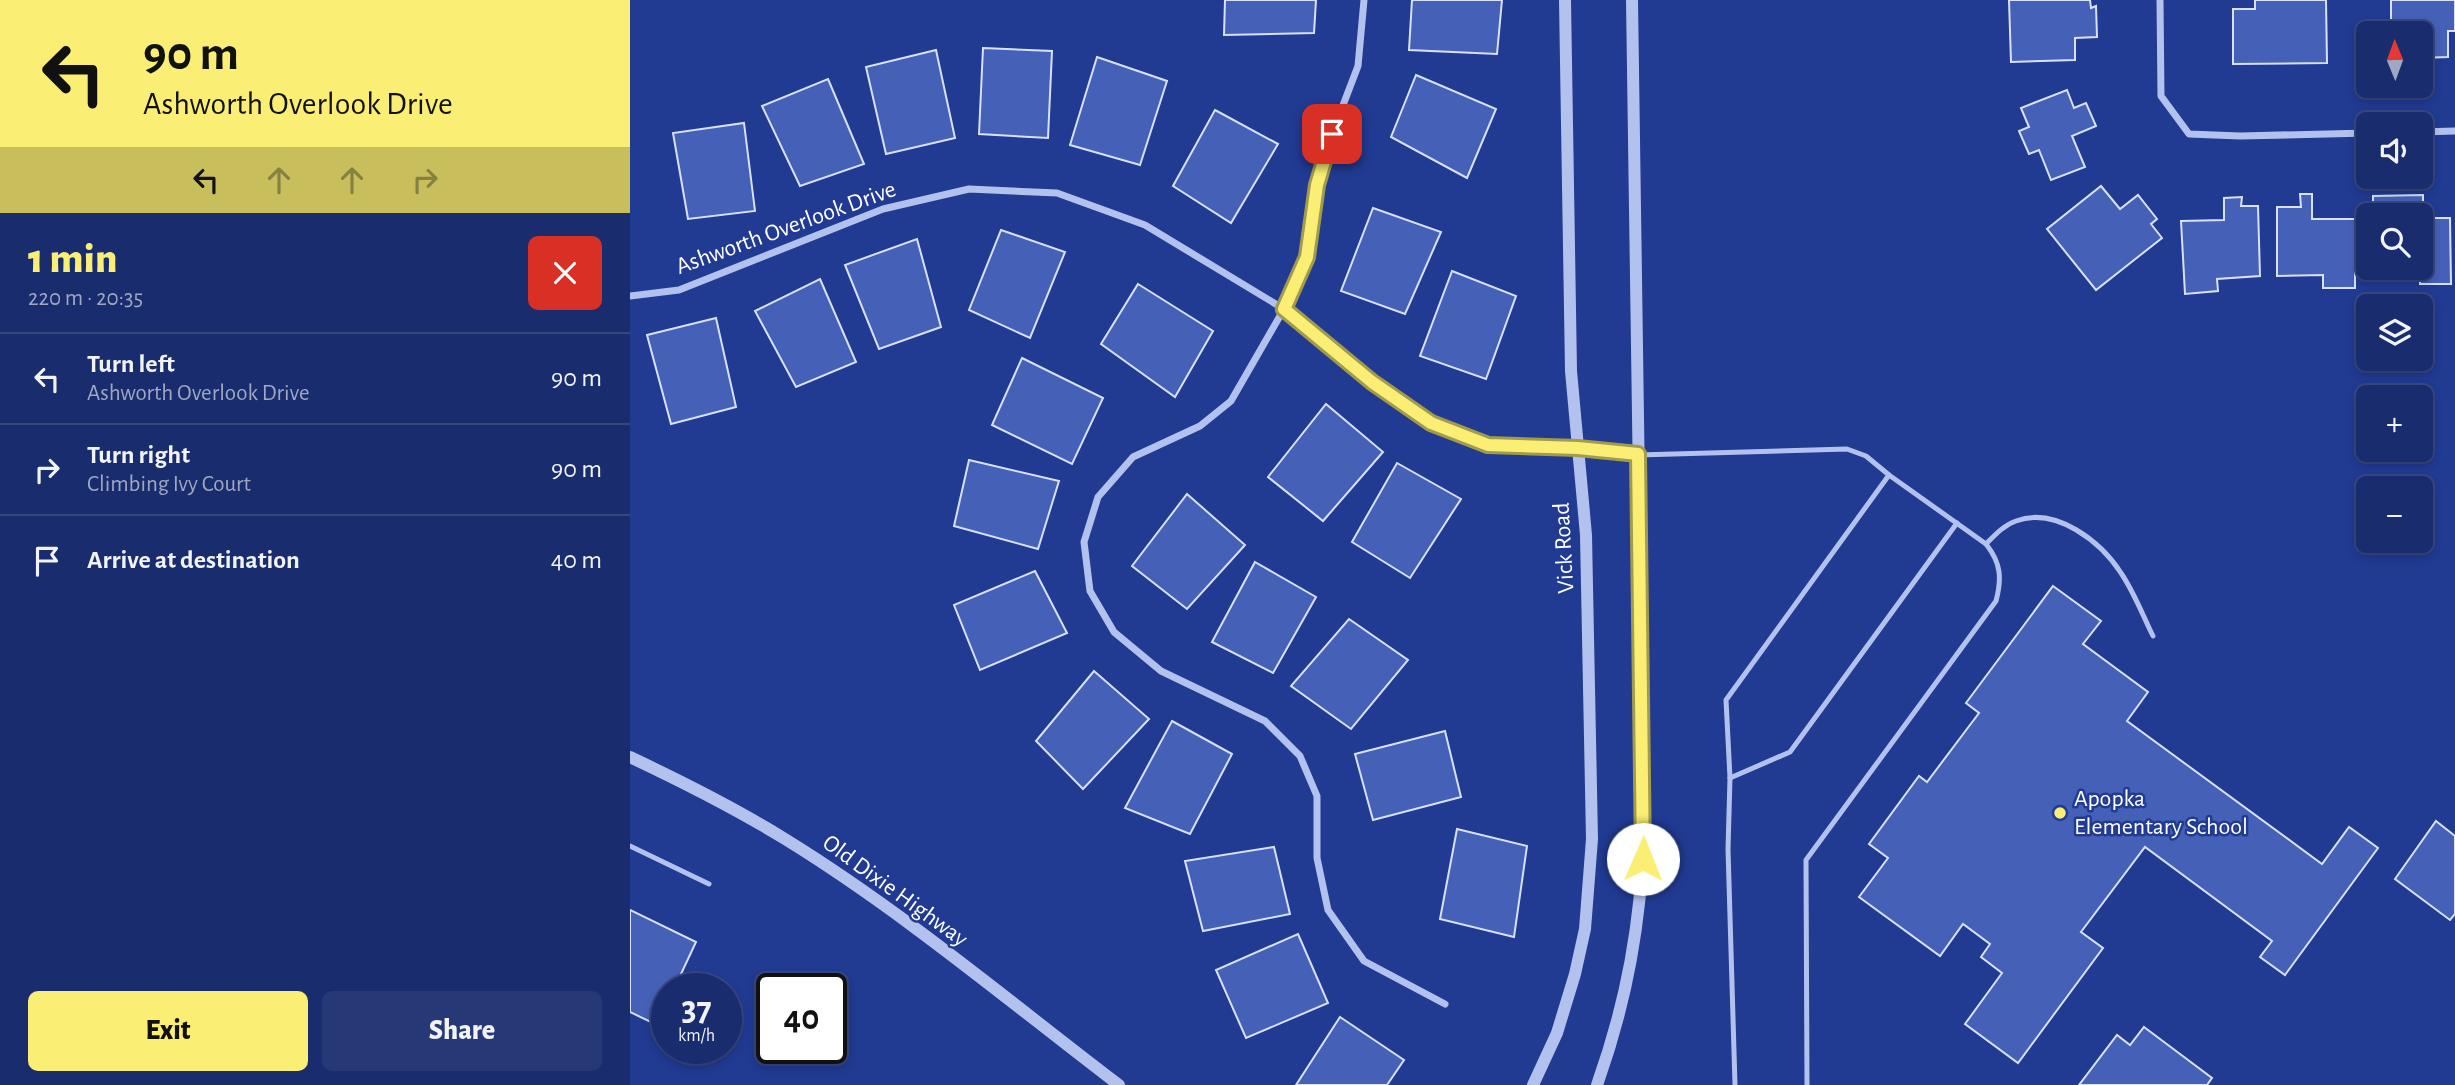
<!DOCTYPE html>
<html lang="en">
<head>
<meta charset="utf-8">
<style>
	:root { --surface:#192c6e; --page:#263876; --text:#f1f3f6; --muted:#9fa7c2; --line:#374881; --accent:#faef74 }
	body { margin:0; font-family:"Alegreya Sans",sans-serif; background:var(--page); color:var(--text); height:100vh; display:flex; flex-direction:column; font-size:26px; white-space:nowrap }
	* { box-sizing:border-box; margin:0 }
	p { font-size:23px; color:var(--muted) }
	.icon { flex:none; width:38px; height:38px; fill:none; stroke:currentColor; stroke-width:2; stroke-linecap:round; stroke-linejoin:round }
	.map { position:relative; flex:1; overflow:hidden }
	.side { display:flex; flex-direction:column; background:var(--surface); width:630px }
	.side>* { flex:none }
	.guide { background:#faef74; color:#111; overflow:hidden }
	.needle { width:46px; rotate:359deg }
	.fabs { position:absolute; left:1726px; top:21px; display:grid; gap:14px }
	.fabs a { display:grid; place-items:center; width:77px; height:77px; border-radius:10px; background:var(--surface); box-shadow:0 4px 10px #0003,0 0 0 2px var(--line); font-size:35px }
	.speed { position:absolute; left:21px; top:973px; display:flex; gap:14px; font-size:35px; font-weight:700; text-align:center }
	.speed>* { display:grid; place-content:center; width:91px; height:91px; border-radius:50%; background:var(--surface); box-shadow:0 4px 10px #0003,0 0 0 2px var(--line); line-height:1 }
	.speed small { font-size:18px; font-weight:400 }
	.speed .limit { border:4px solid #111; border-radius:10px; background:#fff; color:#111 }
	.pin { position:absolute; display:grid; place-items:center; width:60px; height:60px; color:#fff; margin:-30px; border-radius:14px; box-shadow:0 4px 10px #0006 }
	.me { position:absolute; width:77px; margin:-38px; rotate:1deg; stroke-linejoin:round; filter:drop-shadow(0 0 5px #0008) }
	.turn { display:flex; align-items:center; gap:24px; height:147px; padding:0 28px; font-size:32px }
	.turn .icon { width:91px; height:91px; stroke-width:2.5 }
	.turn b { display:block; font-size:49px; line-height:60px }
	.lanes { display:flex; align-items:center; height:66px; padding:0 28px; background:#0003; justify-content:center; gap:35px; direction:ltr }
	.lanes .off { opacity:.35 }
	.round { display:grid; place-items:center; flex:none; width:74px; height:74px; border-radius:10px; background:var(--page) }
	.headline { display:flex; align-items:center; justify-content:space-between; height:119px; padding:0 28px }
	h1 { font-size:42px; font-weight:800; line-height:52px; color:var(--accent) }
	.cta { display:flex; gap:14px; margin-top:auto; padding:14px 28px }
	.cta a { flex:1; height:80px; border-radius:10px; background:var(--accent); color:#111; font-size:28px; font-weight:800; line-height:80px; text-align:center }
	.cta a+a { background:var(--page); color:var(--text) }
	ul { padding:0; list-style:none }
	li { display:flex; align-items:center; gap:21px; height:91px; padding:0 28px; border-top:2px solid var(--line) }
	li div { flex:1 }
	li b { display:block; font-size:26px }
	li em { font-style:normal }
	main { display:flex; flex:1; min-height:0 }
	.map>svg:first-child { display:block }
	.building { fill:#4560b7; stroke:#d8e0fa; stroke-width:2 }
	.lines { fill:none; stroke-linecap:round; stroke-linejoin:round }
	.service { stroke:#b2c1ed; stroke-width:5 }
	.minor { stroke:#b2c1ed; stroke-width:7 }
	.tertiary { stroke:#b2c1ed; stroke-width:12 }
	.route-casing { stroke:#a29b4b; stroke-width:18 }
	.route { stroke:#faef74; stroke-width:12 }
	.poi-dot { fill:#faef74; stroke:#213a92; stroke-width:2.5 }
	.labels { text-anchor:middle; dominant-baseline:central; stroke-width:5; stroke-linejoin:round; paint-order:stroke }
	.street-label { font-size:24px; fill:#fff; stroke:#213a92 }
	.poi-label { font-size:24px; fill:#fff; stroke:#213a92; text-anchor:start }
</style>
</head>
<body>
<main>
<section class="side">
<div class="guide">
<div class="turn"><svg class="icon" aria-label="left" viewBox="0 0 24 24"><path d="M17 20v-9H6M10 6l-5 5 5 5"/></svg><div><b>90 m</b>Ashworth Overlook Drive</div></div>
<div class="lanes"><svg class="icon" aria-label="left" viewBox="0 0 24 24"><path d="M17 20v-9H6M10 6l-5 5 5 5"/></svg><svg class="icon off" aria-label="ahead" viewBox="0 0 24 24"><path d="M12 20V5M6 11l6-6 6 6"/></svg><svg class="icon off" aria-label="ahead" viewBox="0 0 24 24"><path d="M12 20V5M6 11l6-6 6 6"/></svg><svg class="icon off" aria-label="right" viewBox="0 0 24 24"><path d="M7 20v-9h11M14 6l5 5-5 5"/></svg></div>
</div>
<div class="headline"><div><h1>1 min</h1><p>220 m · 20:35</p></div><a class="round" style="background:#d93025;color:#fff"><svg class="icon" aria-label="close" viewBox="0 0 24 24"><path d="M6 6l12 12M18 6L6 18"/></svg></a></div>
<ul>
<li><svg class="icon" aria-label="left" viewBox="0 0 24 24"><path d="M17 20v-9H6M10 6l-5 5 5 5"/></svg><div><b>Turn left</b><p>Ashworth Overlook Drive</p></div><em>90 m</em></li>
<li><svg class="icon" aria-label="right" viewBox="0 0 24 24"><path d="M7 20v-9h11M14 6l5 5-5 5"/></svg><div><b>Turn right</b><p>Climbing Ivy Court</p></div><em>90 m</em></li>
<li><svg class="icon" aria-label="arrive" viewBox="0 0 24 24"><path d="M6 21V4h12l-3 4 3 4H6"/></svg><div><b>Arrive at destination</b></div><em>40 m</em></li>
</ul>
<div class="cta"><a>Exit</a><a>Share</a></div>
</section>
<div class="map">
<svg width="1825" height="1085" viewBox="0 0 1825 1085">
	<rect width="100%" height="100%" fill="#213a92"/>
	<g class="building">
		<path d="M 595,0 L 686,0 L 684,33 L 594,35 Z"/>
		<path d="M 782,0 L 872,0 L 867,54 L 779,50 Z"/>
		<path d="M 1379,0 L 1460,0 L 1461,8 L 1466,6 L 1467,37 L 1445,38 L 1445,60 L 1381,62 Z"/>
		<path d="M 1625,0 L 1696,0 L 1697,63 L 1603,64 L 1603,9 L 1625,9 Z"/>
		<path d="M 1761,0 L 1825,0 L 1825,31 L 1818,31 L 1818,57 L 1790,58 L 1790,33 L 1761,33 Z"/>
		<path d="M 353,48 L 422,51 L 418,138 L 349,134 Z"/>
		<path d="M 306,50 L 325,138 L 256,154 L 236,67 Z"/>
		<path d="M 467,57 L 537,81 L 510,165 L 440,145 Z"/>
		<path d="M 786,75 L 866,109 L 837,178 L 761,137 Z"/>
		<path d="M 198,79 L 234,164 L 170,186 L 132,106 Z"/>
		<path d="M 1437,90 L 1444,108 L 1456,103 L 1466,126 L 1442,136 L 1455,167 L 1421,180 L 1409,150 L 1399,154 L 1389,131 L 1399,127 L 1391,108 Z"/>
		<path d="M 585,110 L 648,144 L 601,223 L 543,186 Z"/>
		<path d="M 114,123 L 125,211 L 58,219 L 43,133 Z"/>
		<path d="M 1471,186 L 1490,209 L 1508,195 L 1527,219 L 1521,224 L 1532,238 L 1466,290 L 1417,229 Z"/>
		<path d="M 1670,194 L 1682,194 L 1682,219 L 1725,219 L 1725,288 L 1693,288 L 1693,275 L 1647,276 L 1647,207 L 1671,207 Z"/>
		<path d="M 1793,195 L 1793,218 L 1820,218 L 1821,284 L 1790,284 L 1790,215 L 1743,215 L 1743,196 Z"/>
		<path d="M 1612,197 L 1611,206 L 1628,206 L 1630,276 L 1587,279 L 1588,291 L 1555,294 L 1551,221 L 1594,220 L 1594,198 Z"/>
		<path d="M 743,208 L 811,232 L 775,314 L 711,291 Z"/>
		<path d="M 371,230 L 435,252 L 400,338 L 339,310 Z"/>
		<path d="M 287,239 L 311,327 L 249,349 L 215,265 Z"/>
		<path d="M 822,271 L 886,296 L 856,379 L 790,356 Z"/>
		<path d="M 190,279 L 226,362 L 166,387 L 125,311 Z"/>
		<path d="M 508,284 L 583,331 L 545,397 L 471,344 Z"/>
		<path d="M 86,318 L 106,407 L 41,424 L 17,335 Z"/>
		<path d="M 392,358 L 473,398 L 442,464 L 362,425 Z"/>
		<path d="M 696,404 L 753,452 L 693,521 L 638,477 Z"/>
		<path d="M 339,460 L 429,481 L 408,549 L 324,526 Z"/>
		<path d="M 767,463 L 831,499 L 780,578 L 722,542 Z"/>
		<path d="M 557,494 L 615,545 L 557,609 L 502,566 Z"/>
		<path d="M 625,562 L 686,597 L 643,673 L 582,642 Z"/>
		<path d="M 405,571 L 437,633 L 350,670 L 324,605 Z"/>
		<path d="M 1423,586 L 1471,621 L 1453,644 L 1518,692 L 1497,721 L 1692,864 L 1719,827 L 1748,848 L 1655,975 L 1630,957 L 1642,941 L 1515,847 L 1451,932 L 1473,948 L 1388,1063 L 1335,1024 L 1372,973 L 1351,957 L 1360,944 L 1333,924 L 1310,956 L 1229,897 L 1258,858 L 1239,844 L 1289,776 L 1297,782 L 1349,713 L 1336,703 Z"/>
		<path d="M 719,619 L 778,660 L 721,729 L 661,686 Z"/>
		<path d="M 464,671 L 519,719 L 453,789 L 406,741 Z"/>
		<path d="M 542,721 L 602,754 L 560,834 L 495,808 Z"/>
		<path d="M 815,731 L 831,797 L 743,820 L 725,754 Z"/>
		<path d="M 1806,821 L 1825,836 L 1825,914 L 1820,920 L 1765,879 Z"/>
		<path d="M 827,829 L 897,846 L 884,937 L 810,919 Z"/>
		<path d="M 644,847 L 660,914 L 573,931 L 555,861 Z"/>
		<path d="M 0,910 L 66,942 L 44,989 L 37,989 L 37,1004 L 27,1025 L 0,1012 Z"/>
		<path d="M 668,934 L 698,1003 L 616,1038 L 586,970 Z"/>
		<path d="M 710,1017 L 774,1060 L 757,1085 L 666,1085 Z"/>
		<path d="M 1514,1027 L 1582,1078 L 1577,1085 L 1449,1085 L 1487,1035 L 1500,1045 Z"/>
	</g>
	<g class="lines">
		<g class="service">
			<path d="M 1008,455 L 1217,449 L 1236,456 L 1259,475"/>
			<path d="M 1356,544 C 1365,535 1374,525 1386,521 C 1426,506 1471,542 1491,573 C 1504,592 1513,616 1523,636"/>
			<path d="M 1100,778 L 1160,752 L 1327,523"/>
			<path d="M 0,846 L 79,884"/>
			<path d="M 1105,1085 L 1098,849 L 1100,778 L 1096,700 L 1259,475 L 1356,544 C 1371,563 1372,578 1366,601 L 1176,860 L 1177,1085"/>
		</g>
		<g class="minor">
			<path d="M 734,0 L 728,66 L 702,134 L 687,185 L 677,257 L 654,309 L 601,401 L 570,426 L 503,457 L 468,497 L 454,542 L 460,591 L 484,632 L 531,671 L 635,721 L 670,756 L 687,796 L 687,858 L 698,910 L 734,961 L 815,1004"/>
			<path d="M 1530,0 L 1531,96 L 1559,134 L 1610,136 L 1738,133"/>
			<path d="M 1790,132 L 1825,131"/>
			<path d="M 0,296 L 49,290 L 253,209 L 339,189 L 427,193 L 515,225 L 654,309 L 742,382 L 801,423 L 858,445 L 948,448 L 1008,455"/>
		</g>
		<g class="tertiary">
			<path d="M 0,757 C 53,782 105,808 155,839 C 272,911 380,1002 489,1085"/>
			<path d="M 903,1085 L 927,1033 L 945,974 L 955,929 L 962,839 L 956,535 L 941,371 L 935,0"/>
			<path d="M 967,1085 C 997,1001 1011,922 1014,833 C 1009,555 1007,278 1002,0"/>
		</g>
	</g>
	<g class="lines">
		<defs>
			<path id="route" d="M 702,134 L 687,185 L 677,257 L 654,309 L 742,382 L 801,423 L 858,445 L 948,448 L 1008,454 L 1013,859"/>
		</defs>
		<use href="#route" class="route-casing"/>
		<use href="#route" class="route"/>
	</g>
	<circle class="poi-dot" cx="1430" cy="813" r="7"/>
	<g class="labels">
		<g class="street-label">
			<text transform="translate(156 228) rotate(-20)">Ashworth Overlook Drive</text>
			<text transform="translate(934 548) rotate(-93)">Vick Road</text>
			<text transform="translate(265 891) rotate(36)">Old Dixie Highway</text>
		</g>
		<g class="poi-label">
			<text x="1444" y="799">Apopka<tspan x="1444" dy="28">Elementary School</tspan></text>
		</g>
	</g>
</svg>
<div class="fabs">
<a><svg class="needle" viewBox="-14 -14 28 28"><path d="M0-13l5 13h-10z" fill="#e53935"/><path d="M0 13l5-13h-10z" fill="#9fa7c2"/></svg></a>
<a><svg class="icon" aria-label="sound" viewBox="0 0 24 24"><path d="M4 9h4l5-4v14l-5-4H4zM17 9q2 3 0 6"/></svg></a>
<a><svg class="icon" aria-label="search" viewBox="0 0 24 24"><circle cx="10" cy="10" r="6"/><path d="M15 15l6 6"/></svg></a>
<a><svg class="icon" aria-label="layers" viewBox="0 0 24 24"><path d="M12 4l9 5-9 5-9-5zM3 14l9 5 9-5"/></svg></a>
<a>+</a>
<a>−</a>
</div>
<div class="speed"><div>37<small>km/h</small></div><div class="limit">40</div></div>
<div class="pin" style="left:702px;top:134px;background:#d93025"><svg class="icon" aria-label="arrive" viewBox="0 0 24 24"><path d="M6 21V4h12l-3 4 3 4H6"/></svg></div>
<svg class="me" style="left:1013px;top:859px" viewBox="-20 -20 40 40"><circle r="19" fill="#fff"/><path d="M0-13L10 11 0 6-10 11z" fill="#faef74"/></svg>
</div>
</main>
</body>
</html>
